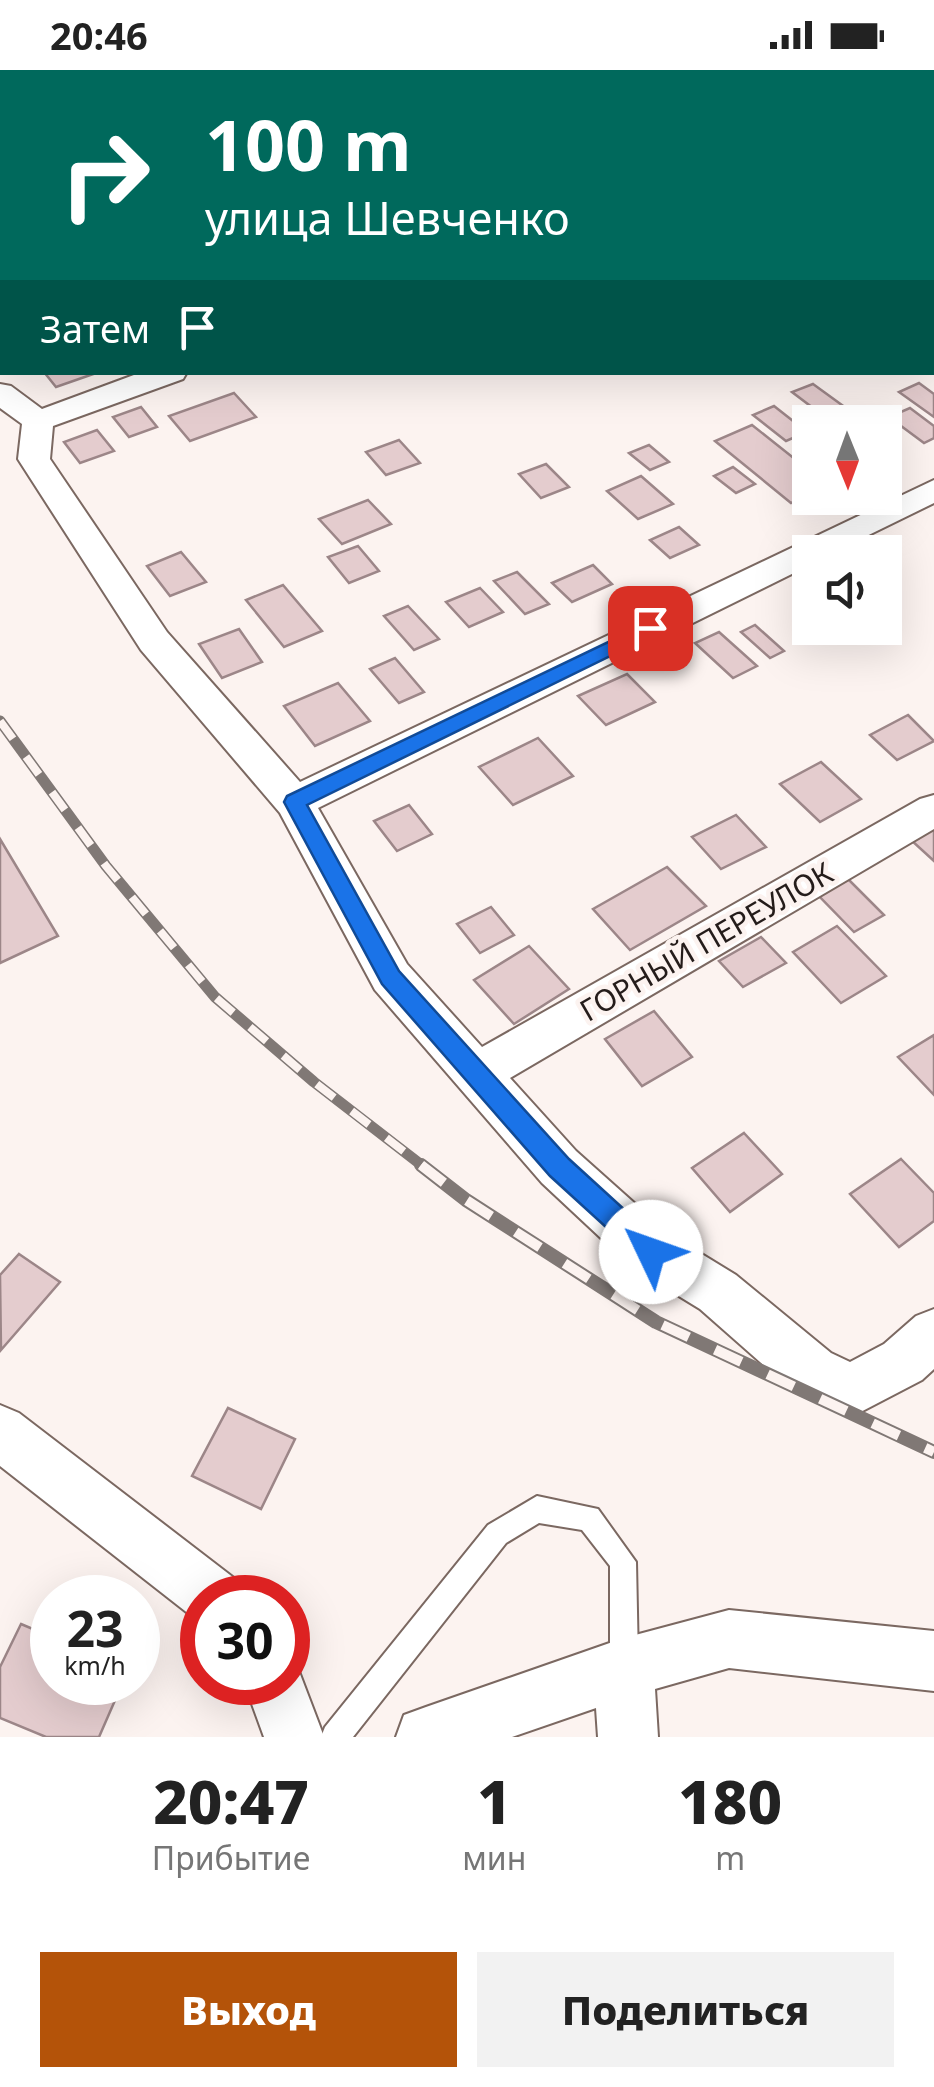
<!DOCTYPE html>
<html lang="ru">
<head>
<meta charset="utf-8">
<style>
	:root { --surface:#fff; --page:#f2f2f2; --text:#222; --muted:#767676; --accent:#b45309 }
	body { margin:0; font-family:"Noto Sans",sans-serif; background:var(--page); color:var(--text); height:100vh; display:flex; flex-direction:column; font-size:38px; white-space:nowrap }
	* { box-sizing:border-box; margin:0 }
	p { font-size:32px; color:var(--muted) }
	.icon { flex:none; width:55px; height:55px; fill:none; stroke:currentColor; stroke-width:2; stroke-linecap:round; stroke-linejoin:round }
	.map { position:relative; height:1667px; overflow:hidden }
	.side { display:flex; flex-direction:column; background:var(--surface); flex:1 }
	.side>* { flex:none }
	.banner { position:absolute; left:0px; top:0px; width:935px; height:305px; box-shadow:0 10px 40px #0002; background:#00695c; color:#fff; overflow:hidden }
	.needle { width:65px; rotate:179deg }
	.tools { position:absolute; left:792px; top:335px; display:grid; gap:20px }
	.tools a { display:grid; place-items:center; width:110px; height:110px; border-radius:0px; background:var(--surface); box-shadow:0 10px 40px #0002; font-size:50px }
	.speed { position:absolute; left:30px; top:1505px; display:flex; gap:20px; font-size:50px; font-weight:700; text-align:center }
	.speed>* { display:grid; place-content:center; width:130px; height:130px; border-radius:50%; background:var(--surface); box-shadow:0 10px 40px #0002; line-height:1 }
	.speed small { font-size:25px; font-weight:400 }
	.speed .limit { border:15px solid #d22; background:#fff; color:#111 }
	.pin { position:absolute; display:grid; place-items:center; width:85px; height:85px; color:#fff; margin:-42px; border-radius:20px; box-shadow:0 5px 15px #0006 }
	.me { position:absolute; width:110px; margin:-55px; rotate:312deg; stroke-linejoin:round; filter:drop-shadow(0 0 8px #0008) }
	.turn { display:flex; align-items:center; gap:35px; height:210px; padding:0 40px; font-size:45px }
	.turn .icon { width:130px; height:130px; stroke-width:2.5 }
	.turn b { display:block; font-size:70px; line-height:85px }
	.then { display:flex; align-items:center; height:95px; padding:0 40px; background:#0003; gap:20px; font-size:38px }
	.eta { display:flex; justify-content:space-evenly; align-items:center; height:170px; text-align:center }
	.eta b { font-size:60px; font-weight:800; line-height:70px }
	.primary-button { display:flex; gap:20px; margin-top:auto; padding:20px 40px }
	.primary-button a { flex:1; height:115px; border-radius:0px; background:var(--accent); color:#fff; font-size:40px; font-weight:800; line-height:115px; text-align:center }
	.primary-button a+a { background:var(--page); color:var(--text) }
	.status { display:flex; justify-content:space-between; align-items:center; height:70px; padding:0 50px; background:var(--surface); direction:ltr }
	.status svg { height:28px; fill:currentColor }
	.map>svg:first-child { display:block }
	.building { fill:#e4ccce; stroke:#9c8688; stroke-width:2.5 }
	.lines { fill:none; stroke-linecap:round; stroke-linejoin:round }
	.service-casing { stroke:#7b6861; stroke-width:4 }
	.minor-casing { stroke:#7b6861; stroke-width:4 }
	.service { fill:#fff; fill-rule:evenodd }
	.minor { fill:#fff; fill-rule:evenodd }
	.rail-far1-casing { stroke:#807875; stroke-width:11 }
	.rail-casing { stroke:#807875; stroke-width:14 }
	.rail-far1 { stroke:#fcf3f0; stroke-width:8; stroke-dasharray:22; stroke-linecap:butt }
	.rail { stroke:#fcf3f0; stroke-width:10; stroke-dasharray:29; stroke-linecap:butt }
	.route { fill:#1a73e8; stroke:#114b97; stroke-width:2.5 }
	.labels { text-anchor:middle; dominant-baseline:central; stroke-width:9; stroke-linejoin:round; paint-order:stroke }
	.street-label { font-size:30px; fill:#241c1a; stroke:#fcf3f0 }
</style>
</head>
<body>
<div class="status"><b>20:46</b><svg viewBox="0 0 49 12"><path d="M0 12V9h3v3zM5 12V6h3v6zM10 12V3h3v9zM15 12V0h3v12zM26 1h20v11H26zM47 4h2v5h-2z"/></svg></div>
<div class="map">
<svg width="934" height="1667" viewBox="0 0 934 1667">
	<rect width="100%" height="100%" fill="#fcf3f0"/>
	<g class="building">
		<path d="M 44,302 L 99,302 L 56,317 Z"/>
		<path d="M 919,313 L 934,324 L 934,347 L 899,322 Z"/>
		<path d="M 813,314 L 846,338 L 825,347 L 792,322 Z"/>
		<path d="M 234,323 L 256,347 L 190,371 L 169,346 Z"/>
		<path d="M 774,336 L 807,362 L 786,371 L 753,345 Z"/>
		<path d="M 141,337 L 157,357 L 129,367 L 113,347 Z"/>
		<path d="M 910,338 L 934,356 L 934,368 L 924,373 L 889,347 Z"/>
		<path d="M 752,355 L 810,401 L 810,425 L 791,433 L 715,371 Z"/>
		<path d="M 97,360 L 114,381 L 80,393 L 64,372 Z"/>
		<path d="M 399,370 L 420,393 L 386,405 L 366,382 Z"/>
		<path d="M 649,375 L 669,392 L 650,400 L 629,383 Z"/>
		<path d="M 546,394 L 569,417 L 541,428 L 519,404 Z"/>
		<path d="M 733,397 L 755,414 L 736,423 L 714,406 Z"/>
		<path d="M 641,406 L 673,434 L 638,449 L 607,421 Z"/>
		<path d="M 368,430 L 391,454 L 342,474 L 319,449 Z"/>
		<path d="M 679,457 L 699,475 L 670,488 L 650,470 Z"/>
		<path d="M 358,476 L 379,501 L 349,513 L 328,487 Z"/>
		<path d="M 181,482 L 206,512 L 170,526 L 147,496 Z"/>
		<path d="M 593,495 L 612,514 L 572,532 L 552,513 Z"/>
		<path d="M 517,502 L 549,534 L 525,544 L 494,511 Z"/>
		<path d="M 283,515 L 322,561 L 284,577 L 246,530 Z"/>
		<path d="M 480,518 L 503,542 L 469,557 L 446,532 Z"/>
		<path d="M 408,536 L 439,569 L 414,580 L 384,546 Z"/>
		<path d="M 755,555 L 784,581 L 770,588 L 741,562 Z"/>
		<path d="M 239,559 L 262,592 L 222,608 L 199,574 Z"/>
		<path d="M 719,562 L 757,596 L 733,608 L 695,573 Z"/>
		<path d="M 395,588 L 424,622 L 399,633 L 370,599 Z"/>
		<path d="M 627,604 L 655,632 L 606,655 L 578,626 Z"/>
		<path d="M 338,613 L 370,651 L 315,676 L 284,636 Z"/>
		<path d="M 908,645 L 934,671 L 897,690 L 870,665 Z"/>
		<path d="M 538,668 L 573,706 L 513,735 L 479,697 Z"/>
		<path d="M 821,692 L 861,729 L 820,752 L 780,714 Z"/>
		<path d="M 409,735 L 432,764 L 397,781 L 374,751 Z"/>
		<path d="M 736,745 L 766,777 L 721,799 L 692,767 Z"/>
		<path d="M 934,757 L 934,791 L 911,770 Z"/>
		<path d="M 0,769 L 58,866 L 0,893 Z"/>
		<path d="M 667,797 L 706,836 L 630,880 L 593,839 Z"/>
		<path d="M 847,808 L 884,845 L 854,862 L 817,824 Z"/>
		<path d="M 491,837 L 514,865 L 480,883 L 457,854 Z"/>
		<path d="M 837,856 L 886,906 L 841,933 L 793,882 Z"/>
		<path d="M 761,867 L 786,893 L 743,917 L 719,891 Z"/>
		<path d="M 529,876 L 569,919 L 514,954 L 474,910 Z"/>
		<path d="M 654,941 L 692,987 L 642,1016 L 605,969 Z"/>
		<path d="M 934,965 L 934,1025 L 898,987 Z"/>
		<path d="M 744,1063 L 782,1104 L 730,1142 L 692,1098 Z"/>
		<path d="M 901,1089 L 934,1123 L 934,1151 L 899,1177 L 850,1124 Z"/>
		<path d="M 19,1184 L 60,1212 L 1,1280 L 0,1205 Z"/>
		<path d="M 228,1338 L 295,1369 L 261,1439 L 192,1406 Z"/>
		<path d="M 21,1554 L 52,1567 L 52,1612 L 123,1612 L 99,1667 L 46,1667 L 0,1648 L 0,1597 Z"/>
	</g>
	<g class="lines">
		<defs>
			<path id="service" d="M 537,1426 L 598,1439 L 636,1492 L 638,1591 L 634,1601 L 624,1605 L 614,1601 L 610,1591 L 610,1496 L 582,1460 L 539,1453 L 506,1473 L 353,1667 L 321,1667 L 325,1657 L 488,1455 Z"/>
			<g id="minor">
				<path d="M 587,0 L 614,0 L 615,2 L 589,2 Z"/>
				<rect x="932" y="26" width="2" height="14"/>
				<path d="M 2,54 L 2,70 L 0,71 L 0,55 Z"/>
				<path d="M 932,213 L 934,214 L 934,232 L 932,231 Z"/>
				<path d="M 142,302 L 187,302 L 183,309 L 53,356 L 50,389 L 167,562 L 300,712 L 934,410 L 934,433 L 834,482 L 810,482 L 810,495 L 318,738 L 407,894 L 482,977 L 920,729 L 934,725 L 934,759 L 510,1008 L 576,1081 L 669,1164 L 736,1205 L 831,1283 L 850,1292 L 884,1274 L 916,1246 L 934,1239 L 934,1299 L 922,1310 L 851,1347 L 793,1321 L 700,1239 L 633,1198 L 542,1113 L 375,920 L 280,743 L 141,580 L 18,389 L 22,354 L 0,338 L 0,314 L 11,316 L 42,339 Z"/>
				<path d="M 0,1335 L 19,1343 L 234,1508 L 243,1528 L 202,1528 L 202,1552 L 194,1548 L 0,1396 Z"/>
				<path d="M 729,1540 L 934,1561 L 934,1621 L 729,1598 L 655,1619 L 658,1667 L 598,1667 L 596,1638 L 512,1667 L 396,1667 L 404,1645 L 426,1637 L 624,1568 Z"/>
				<path d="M 288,1588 L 295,1591 L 324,1667 L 264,1667 L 244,1612 L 288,1612 Z"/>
			</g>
		</defs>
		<use href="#service" class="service-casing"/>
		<use href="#minor" class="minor-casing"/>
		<use href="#service" class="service"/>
		<use href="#minor" class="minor"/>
		<defs>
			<path id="rail-far1" d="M 0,651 L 106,796 L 215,927 L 314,1012 L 424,1097"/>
			<path id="rail" d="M 421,1095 L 466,1130 L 656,1252 L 934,1382"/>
		</defs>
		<use href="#rail-far1" class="rail-far1-casing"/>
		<use href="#rail" class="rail-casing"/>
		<use href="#rail-far1" class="rail-far1"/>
		<use href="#rail" class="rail"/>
	</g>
	<path class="route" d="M 650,552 L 659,558 L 657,563 L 307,735 L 399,901 L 569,1089 L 661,1173 L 665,1182 L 661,1190 L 651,1194 L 642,1190 L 550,1106 L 382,914 L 284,732 L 287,726 Z"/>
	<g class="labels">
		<g class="street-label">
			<text transform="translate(706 871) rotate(-30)">ГОРНЫЙ ПЕРЕУЛОК</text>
		</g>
	</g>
</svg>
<div class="tools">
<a><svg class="needle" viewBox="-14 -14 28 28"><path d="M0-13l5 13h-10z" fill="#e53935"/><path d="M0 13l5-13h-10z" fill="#767676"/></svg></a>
<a><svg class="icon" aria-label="sound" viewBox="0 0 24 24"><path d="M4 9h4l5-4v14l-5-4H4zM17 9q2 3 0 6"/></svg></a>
</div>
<div class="speed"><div>23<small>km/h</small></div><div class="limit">30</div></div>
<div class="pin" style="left:650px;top:558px;background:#d93025"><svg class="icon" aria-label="arrive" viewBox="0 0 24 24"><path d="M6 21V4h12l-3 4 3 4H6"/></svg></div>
<svg class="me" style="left:651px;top:1182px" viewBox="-20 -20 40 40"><circle r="19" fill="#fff"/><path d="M0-13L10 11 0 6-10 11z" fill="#1a73e8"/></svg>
<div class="banner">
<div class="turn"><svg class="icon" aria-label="right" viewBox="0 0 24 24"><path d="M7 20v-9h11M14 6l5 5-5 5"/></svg><div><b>100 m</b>улица Шевченко</div></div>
<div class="then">Затем<svg class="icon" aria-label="arrive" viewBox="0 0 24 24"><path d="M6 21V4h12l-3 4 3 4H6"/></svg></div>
</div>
</div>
<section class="side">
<div class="eta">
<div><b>20:47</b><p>Прибытие</p></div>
<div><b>1</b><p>мин</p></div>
<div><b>180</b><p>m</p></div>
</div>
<div class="primary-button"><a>Выход</a><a>Поделиться</a></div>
</section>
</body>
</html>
